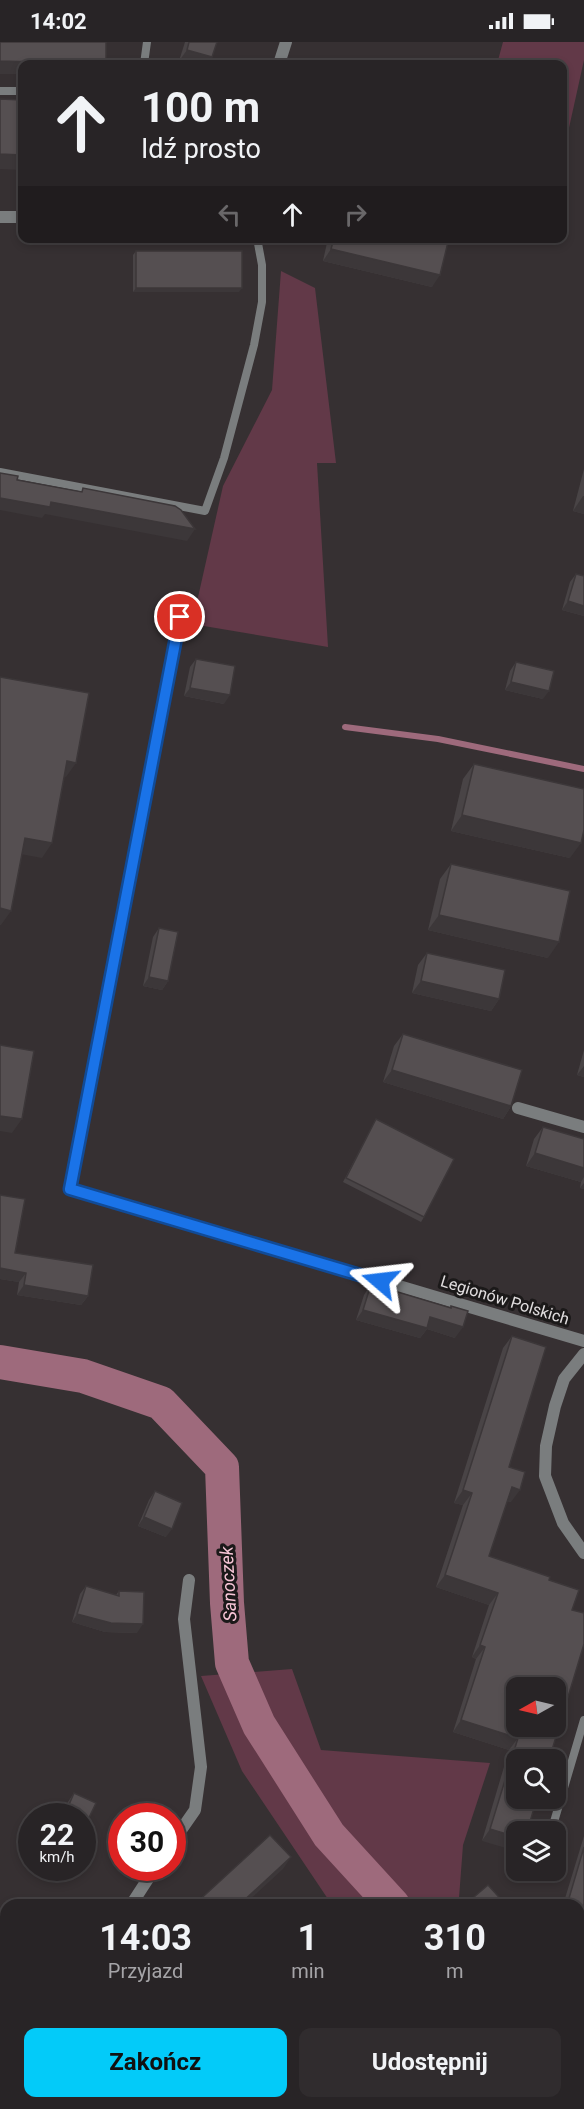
<!DOCTYPE html>
<html lang="pl">
<head>
<meta charset="utf-8">
<style>
	:root { --surface:#282426; --page:#302c2e; --text:#f1f3f6; --muted:#a5a4a7; --line:#444143; --accent:#03cbf9 }
	body { margin:0; font-family:Roboto,sans-serif; background:var(--page); color:var(--text); height:100vh; display:flex; flex-direction:column; font-size:22px; white-space:nowrap }
	* { box-sizing:border-box; margin:0 }
	p { font-size:20px; color:var(--muted) }
	.icon { flex:none; width:33px; height:33px; fill:none; stroke:currentColor; stroke-width:2; stroke-linecap:round; stroke-linejoin:round }
	.map { position:relative; flex:1; overflow:hidden }
	.drawer { position:absolute; left:0px; top:1857px; width:585px; height:210px; display:flex; flex-direction:column; background:var(--surface); border-radius:18px 18px 0 0; box-shadow:0 3px 9px #0003,0 0 0 2px var(--line) }
	.drawer>* { flex:none }
	.banner { position:absolute; left:18px; top:18px; width:549px; height:183px; border-radius:12px; box-shadow:0 3px 9px #0003,0 0 0 2px var(--line); background:#282426; color:var(--text); overflow:hidden }
	.needle { width:39px; rotate:262deg }
	.controls { position:absolute; left:506px; top:1635px; display:grid; gap:12px }
	.controls a { display:grid; place-items:center; width:60px; height:60px; border-radius:12px; background:var(--surface); box-shadow:0 3px 9px #0003,0 0 0 2px var(--line); font-size:30px }
	.speed { position:absolute; left:18px; top:1761px; display:flex; gap:12px; font-size:30px; font-weight:700; text-align:center }
	.speed>* { display:grid; place-content:center; width:78px; height:78px; border-radius:50%; background:var(--surface); box-shadow:0 3px 9px #0003,0 0 0 2px var(--line); line-height:1 }
	.speed small { font-size:15px; font-weight:400 }
	.speed .limit { border:9px solid #d22; background:#fff; color:#111 }
	.pin { position:absolute; display:grid; place-items:center; width:51px; height:51px; color:#fff; margin:-26px; border:3px solid #fff; border-radius:50%; box-shadow:0 2px 6px #0007 }
	.me { position:absolute; width:66px; margin:-33px; rotate:287deg; stroke-linejoin:round; filter:drop-shadow(0 0 4px #0008) }
	.turn { display:flex; align-items:center; gap:21px; height:126px; padding:0 24px; font-size:27px }
	.turn .icon { width:78px; height:78px; stroke-width:2.5 }
	.turn b { display:block; font-size:42px; line-height:51px }
	.lanes { display:flex; align-items:center; height:57px; padding:0 24px; background:#0003; justify-content:center; gap:30px; direction:ltr }
	.lanes .off { opacity:.35 }
	.eta { display:flex; justify-content:space-evenly; align-items:center; height:102px; text-align:center }
	.eta b { font-size:36px; font-weight:700; line-height:42px }
	.button { display:flex; gap:12px; margin-top:auto; padding:12px 24px }
	.button a { flex:1; height:69px; border-radius:12px; background:var(--accent); color:#111; font-size:24px; font-weight:700; line-height:69px; text-align:center }
	.button a+a { background:var(--page); color:var(--text) }
	.status { display:flex; justify-content:space-between; align-items:center; height:42px; padding:0 30px; background:var(--surface); direction:ltr }
	.status svg { height:16px; fill:currentColor }
	.map>svg:first-child { display:block }
	.green { fill:#623948 }
	.lines { fill:none; stroke-linecap:round; stroke-linejoin:round }
	.stream { stroke:#9e6a7c; stroke-width:6 }
	.river { stroke:#9e6a7c; stroke-width:34 }
	.service { stroke:#7a7d7e; stroke-width:8 }
	.minor { stroke:#7a7d7e; stroke-width:12 }
	.wall { fill:#494446 }
	.shaded-wall { fill:#3c3739 }
	.building { fill:#554f51; stroke:#3c3739; stroke-width:1.5; fill-rule:evenodd }
	.route-casing { stroke:#114b97; stroke-width:15 }
	.route { stroke:#1a73e8; stroke-width:10 }
	.labels { text-anchor:middle; dominant-baseline:central; stroke-width:6; stroke-linejoin:round; paint-order:stroke }
	.street-label { font-size:16px; fill:#e0ddde; stroke:#1b1919 }
	.water-label { font-size:18px; font-style:italic; fill:#f8c6d7; stroke:#1b1919 }
</style>
</head>
<body>
<div class="status"><b>14:02</b><svg viewBox="0 0 49 12"><path d="M0 12V9h3v3zM5 12V6h3v6zM10 12V3h3v9zM15 12V0h3v12zM26 1h20v11H26zM47 4h2v5h-2z"/></svg></div>
<div class="map">
<svg width="584" height="2067" viewBox="0 0 584 2067">
	<rect width="100%" height="100%" fill="#363032"/>
	<g class="green">
		<path d="M 503,0 L 584,0 L 584,18 L 563,113 L 562,22 L 497,22 Z"/>
		<path d="M 281,229 L 315,246 L 336,421 L 317,421 L 328,605 L 192,582 L 223,444 L 272,348 Z"/>
		<path d="M 292,1627 L 321,1708 L 490,1721 L 463,1803 L 459,1856 L 464,1863 L 332,1863 L 242,1729 L 201,1634 Z"/>
		<path d="M 579,1985 L 584,1991 L 584,2067 L 521,2067 L 514,2061 L 579,2061 Z"/>
	</g>
	<g class="lines">
		<path class="stream" d="M 345,685 L 438,697 L 584,727"/>
		<g class="river">
			<path d="M 0,1320 L 83,1334 L 161,1361 L 222,1425 L 227,1561 L 232,1621 L 259,1683 L 329,1793 L 393,1863"/>
			<path d="M 578,2061 L 584,2067"/>
		</g>
		<g class="service">
			<path d="M 144,22 L 147,0"/>
			<path d="M 0,49 L 22,49"/>
			<path d="M 0,430 L 205,469 L 224,416 L 254,303 L 262,260 L 262,223 L 257,196"/>
			<path d="M 106,1157 L 70,1147 L 180,575"/>
			<path d="M 551,1790 L 584,1678"/>
			<path d="M 170,2061 L 176,2067"/>
			<path d="M 304,2061 L 311,2067"/>
		</g>
		<g class="minor">
			<path d="M 279,22 L 286,0"/>
			<path d="M 0,175 L 22,175"/>
			<path d="M 518,1066 L 584,1085"/>
			<path d="M 106,1157 L 584,1299"/>
			<path d="M 584,1312 L 564,1337 L 555,1364 L 546,1404 L 545,1434 L 563,1481 L 584,1511"/>
			<path d="M 172,1801 L 195,1768 L 201,1725 L 184,1577 L 189,1538"/>
			<path d="M 131,1863 L 155,1826"/>
			<path d="M 0,1893 L 6,1893"/>
			<path d="M 157,2067 L 158,2061"/>
		</g>
	</g>
	<g class="wall">
		<path d="M 185,0 L 217,0 L 212,15 L 207,22 L 189,22 L 179,19 Z"/>
		<path d="M 328,196 L 449,196 L 432,245 L 323,219 Z"/>
		<path d="M 136,209 L 239,250 L 133,250 L 133,213 Z"/>
		<path d="M 584,427 L 584,472 L 573,469 Z"/>
		<path d="M 576,532 L 584,534 L 584,574 L 562,568 L 570,540 Z"/>
		<path d="M 196,617 L 224,662 L 184,654 L 190,625 Z"/>
		<path d="M 516,620 L 543,657 L 505,648 L 510,629 Z"/>
		<path d="M 474,722 L 570,816 L 451,789 L 463,737 Z"/>
		<path d="M 451,822 L 548,916 L 428,888 L 440,837 Z"/>
		<path d="M 159,886 L 168,939 L 162,948 L 143,944 L 153,895 Z"/>
		<path d="M 427,911 L 499,957 L 491,969 L 412,951 L 418,923 Z"/>
		<path d="M 403,992 L 511,1064 L 503,1077 L 383,1040 L 394,1004 Z"/>
		<path d="M 584,1008 L 584,1035 L 577,1033 Z"/>
		<path d="M 376,1077 L 424,1175 L 421,1180 L 343,1140 Z"/>
		<path d="M 543,1085 L 584,1097 L 584,1147 L 580,1146 L 581,1140 L 526,1124 L 534,1097 Z"/>
		<path d="M 0,1153 L 15,1211 L 88,1254 L 81,1263 L 17,1253 L 19,1240 L 0,1237 Z"/>
		<path d="M 371,1242 L 450,1265 L 451,1264 L 455,1296 L 427,1287 L 420,1296 L 356,1278 L 364,1253 Z"/>
		<path d="M 512,1294 L 509,1425 L 511,1460 L 507,1459 L 489,1514 L 549,1538 L 572,1568 L 516,1756 L 482,1799 L 509,1708 L 453,1690 L 476,1617 L 472,1615 L 489,1563 L 436,1545 L 463,1463 L 454,1461 L 503,1306 Z"/>
		<path d="M 155,1449 L 166,1495 L 138,1484 L 149,1458 Z"/>
		<path d="M 86,1544 L 116,1553 L 119,1549 L 137,1591 L 105,1590 L 72,1580 L 80,1552 Z"/>
		<path d="M 74,1751 L 86,1782 L 82,1787 L 82,1774 L 62,1774 L 68,1760 Z"/>
		<path d="M 584,1794 L 584,1881 L 579,1879 L 579,1863 L 563,1863 Z"/>
		<path d="M 474,1855 L 506,1863 L 469,1863 Z"/>
		<path d="M 39,2061 L 66,2061 L 60,2067 L 44,2067 Z"/>
		<path d="M 198,2061 L 271,2061 L 274,2064 L 286,2067 L 205,2067 Z"/>
		<path d="M 369,2061 L 399,2061 L 392,2067 L 374,2067 Z"/>
	</g>
	<g class="shaded-wall">
		<path d="M 187,8 L 212,15 L 207,22 L 189,22 L 179,19 Z"/>
		<path d="M 0,19 L 106,22 L 22,22 L 22,32 L 0,32 Z"/>
		<path d="M 0,112 L 22,113 L 22,128 L 0,127 Z"/>
		<path d="M 331,207 L 440,233 L 432,245 L 323,219 Z"/>
		<path d="M 136,246 L 242,246 L 239,250 L 133,250 Z"/>
		<path d="M 583,454 L 584,454 L 584,472 L 573,469 Z"/>
		<path d="M 0,456 L 51,460 L 195,487 L 187,499 L 45,472 L 42,476 L 0,468 Z"/>
		<path d="M 568,559 L 584,564 L 584,574 L 562,568 Z"/>
		<path d="M 511,640 L 549,649 L 543,657 L 505,648 Z"/>
		<path d="M 190,646 L 230,653 L 224,662 L 184,654 Z"/>
		<path d="M 67,719 L 76,721 L 66,735 L 57,734 Z"/>
		<path d="M 462,773 L 581,801 L 570,816 L 451,789 Z"/>
		<path d="M 25,796 L 52,801 L 42,816 L 15,811 Z"/>
		<path d="M 0,866 L 11,869 L 1,883 L 0,883 Z"/>
		<path d="M 439,873 L 559,900 L 548,916 L 428,888 Z"/>
		<path d="M 149,935 L 168,939 L 162,948 L 143,944 Z"/>
		<path d="M 421,939 L 499,957 L 491,969 L 412,951 Z"/>
		<path d="M 584,1024 L 584,1035 L 577,1033 Z"/>
		<path d="M 392,1028 L 511,1064 L 503,1077 L 383,1040 Z"/>
		<path d="M 0,1074 L 22,1077 L 12,1091 L 0,1089 Z"/>
		<path d="M 535,1111 L 584,1126 L 584,1135 L 581,1140 L 526,1124 Z"/>
		<path d="M 584,1141 L 584,1147 L 580,1146 Z"/>
		<path d="M 0,1226 L 26,1231 L 19,1240 L 0,1237 Z"/>
		<path d="M 24,1243 L 88,1254 L 81,1263 L 17,1253 Z"/>
		<path d="M 363,1268 L 430,1275 L 463,1285 L 455,1296 L 427,1287 L 420,1296 L 356,1278 Z"/>
		<path d="M 512,1445 L 520,1448 L 511,1460 L 503,1458 Z"/>
		<path d="M 463,1448 L 472,1451 L 463,1463 L 454,1461 Z"/>
		<path d="M 144,1475 L 172,1487 L 166,1495 L 138,1484 Z"/>
		<path d="M 445,1533 L 498,1551 L 489,1563 L 436,1545 Z"/>
		<path d="M 77,1572 L 143,1582 L 137,1591 L 105,1590 L 72,1580 Z"/>
		<path d="M 480,1603 L 485,1605 L 476,1617 L 472,1615 Z"/>
		<path d="M 461,1678 L 518,1696 L 509,1708 L 453,1690 Z"/>
		<path d="M 490,1787 L 516,1795 L 516,1809 L 482,1799 Z"/>
		<path d="M 291,1815 L 283,1827 L 244,1863 L 239,1863 Z"/>
		<path d="M 579,1869 L 584,1870 L 584,1881 L 579,1879 Z"/>
		<path d="M 395,2061 L 399,2061 L 392,2067 L 388,2067 Z"/>
	</g>
	<g class="building">
		<path d="M 0,0 L 106,0 L 106,22 L 0,19 Z"/>
		<path d="M 189,0 L 217,0 L 212,15 L 187,8 Z"/>
		<path d="M 0,57 L 22,58 L 22,113 L 0,112 Z"/>
		<path d="M 334,196 L 449,196 L 440,233 L 331,207 Z"/>
		<rect x="136" y="209" width="106" height="37"/>
		<path d="M 0,431 L 18,434 L 17,438 L 82,450 L 83,446 L 175,464 L 181,468 L 195,487 L 51,460 L 50,465 L 0,456 Z"/>
		<path d="M 576,532 L 584,534 L 584,564 L 568,559 Z"/>
		<path d="M 196,617 L 235,624 L 230,653 L 190,646 Z"/>
		<path d="M 516,620 L 554,629 L 549,649 L 511,640 Z"/>
		<path d="M 0,635 L 89,651 L 76,721 L 67,719 L 52,801 L 25,796 L 11,869 L 0,866 Z"/>
		<path d="M 474,722 L 584,747 L 584,788 L 581,801 L 462,773 Z"/>
		<path d="M 451,822 L 570,849 L 559,900 L 439,873 Z"/>
		<path d="M 159,886 L 178,890 L 168,939 L 149,935 Z"/>
		<path d="M 427,911 L 505,928 L 499,957 L 421,939 Z"/>
		<path d="M 403,992 L 522,1028 L 511,1064 L 392,1028 Z"/>
		<path d="M 0,1003 L 34,1009 L 22,1077 L 0,1074 Z"/>
		<path d="M 376,1077 L 454,1117 L 424,1175 L 346,1136 Z"/>
		<path d="M 543,1085 L 584,1097 L 584,1126 L 535,1111 Z"/>
		<path d="M 0,1153 L 25,1157 L 15,1211 L 93,1223 L 88,1254 L 24,1243 L 26,1231 L 0,1226 Z"/>
		<path d="M 371,1242 L 451,1266 L 451,1264 L 468,1269 L 463,1285 L 430,1275 L 427,1286 L 363,1268 Z"/>
		<path d="M 512,1294 L 546,1305 L 509,1425 L 525,1430 L 520,1448 L 512,1445 L 489,1514 L 550,1535 L 549,1538 L 579,1548 L 572,1568 L 584,1571 L 584,1602 L 549,1718 L 516,1718 L 516,1756 L 537,1756 L 527,1790 L 516,1790 L 516,1795 L 490,1787 L 518,1696 L 461,1678 L 485,1605 L 480,1603 L 498,1551 L 445,1533 L 472,1451 L 463,1448 ZM 516,1646 L 555,1646 L 555,1684 L 516,1684 Z"/>
		<path d="M 155,1449 L 182,1461 L 172,1487 L 144,1475 Z"/>
		<path d="M 86,1544 L 119,1554 L 119,1549 L 144,1550 L 143,1582 L 111,1581 L 77,1572 Z"/>
		<path d="M 74,1751 L 96,1761 L 86,1782 L 82,1780 L 82,1774 L 70,1774 L 65,1772 Z"/>
		<path d="M 270,1793 L 291,1815 L 239,1863 L 194,1863 Z"/>
		<path d="M 584,1805 L 584,1870 L 579,1869 L 579,1863 L 567,1863 Z"/>
		<path d="M 488,1843 L 506,1863 L 481,1863 L 474,1855 Z"/>
		<path d="M 0,1935 L 6,1940 L 6,1945 L 0,1953 Z"/>
		<path d="M 0,1959 L 4,1963 L 0,1967 Z"/>
		<path d="M 46,2061 L 64,2061 L 58,2067 L 51,2067 Z"/>
		<path d="M 220,2061 L 271,2061 L 274,2064 L 278,2061 L 280,2061 L 286,2067 L 226,2067 Z"/>
		<path d="M 382,2061 L 395,2061 L 388,2067 L 387,2067 Z"/>
	</g>
	<g class="lines">
		<defs>
			<path id="route" d="M 180,575 L 70,1147 L 380,1239"/>
		</defs>
		<use href="#route" class="route-casing"/>
		<use href="#route" class="route"/>
	</g>
	<g class="labels">
		<g class="street-label">
			<text transform="translate(505 1258) rotate(17)">Legionów Polskich</text>
		</g>
		<g class="water-label">
			<text transform="translate(228 1542) rotate(-93)">Sanoczek</text>
		</g>
	</g>
</svg>
<div class="controls">
<a><svg class="needle" viewBox="-14 -14 28 28"><path d="M0-13l5 13h-10z" fill="#e53935"/><path d="M0 13l5-13h-10z" fill="#a5a4a7"/></svg></a>
<a><svg class="icon" aria-label="search" viewBox="0 0 24 24"><circle cx="10" cy="10" r="6"/><path d="M15 15l6 6"/></svg></a>
<a><svg class="icon" aria-label="layers" viewBox="0 0 24 24"><path d="M12 4l9 5-9 5-9-5zM3 14l9 5 9-5"/></svg></a>
</div>
<div class="speed"><div>22<small>km/h</small></div><div class="limit">30</div></div>
<div class="pin" style="left:180px;top:575px;background:#d93025"><svg class="icon" aria-label="arrive" viewBox="0 0 24 24"><path d="M6 21V4h12l-3 4 3 4H6"/></svg></div>
<svg class="me" style="left:380px;top:1239px" viewBox="-20 -20 40 40"><path d="M0-17L14 15 0 8-14 15z" fill="#1a73e8" stroke="#fff" stroke-width="4"/></svg>
<div class="banner">
<div class="turn"><svg class="icon" aria-label="ahead" viewBox="0 0 24 24"><path d="M12 20V5M6 11l6-6 6 6"/></svg><div><b>100 m</b>Idź prosto</div></div>
<div class="lanes"><svg class="icon off" aria-label="left" viewBox="0 0 24 24"><path d="M17 20v-9H6M10 6l-5 5 5 5"/></svg><svg class="icon" aria-label="ahead" viewBox="0 0 24 24"><path d="M12 20V5M6 11l6-6 6 6"/></svg><svg class="icon off" aria-label="right" viewBox="0 0 24 24"><path d="M7 20v-9h11M14 6l5 5-5 5"/></svg></div>
</div>
<section class="drawer">
<div class="eta">
<div><b>14:03</b><p>Przyjazd</p></div>
<div><b>1</b><p>min</p></div>
<div><b>310</b><p>m</p></div>
</div>
<div class="button"><a>Zakończ</a><a>Udostępnij</a></div>
</section>
</div>
</body>
</html>
